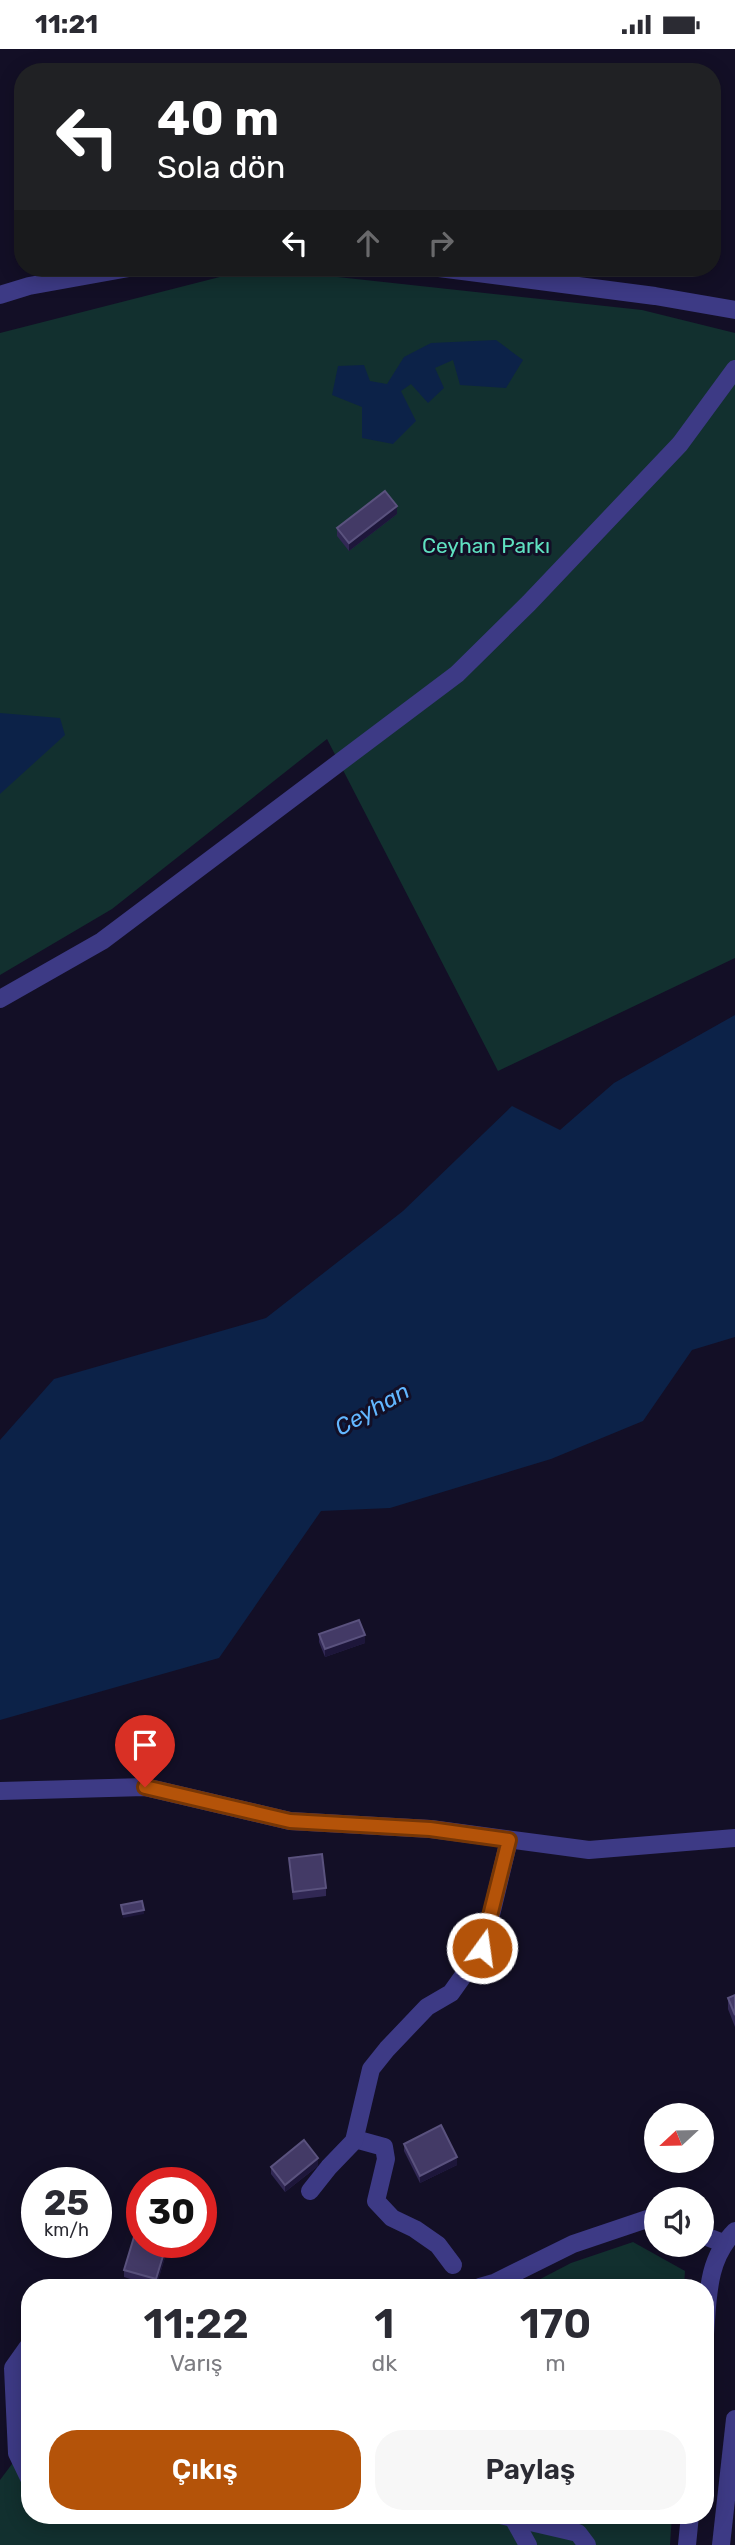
<!DOCTYPE html>
<html lang="tr">
<head>
<meta charset="utf-8">
<style>
	:root { --surface:#fff; --page:#f7f7f7; --text:#2b2b33; --muted:#7c7c81; --accent:#b45309 }
	body { margin:0; font-family:Rubik,sans-serif; background:var(--page); color:var(--text); height:100vh; display:flex; flex-direction:column; font-size:26px; white-space:nowrap }
	* { box-sizing:border-box; margin:0 }
	p { font-size:23px; color:var(--muted) }
	.icon { flex:none; width:38px; height:38px; fill:none; stroke:currentColor; stroke-width:2; stroke-linecap:round; stroke-linejoin:round }
	.map { position:relative; flex:1; overflow:hidden }
	.drawer { position:absolute; left:21px; top:2230px; width:693px; height:245px; display:flex; flex-direction:column; background:var(--surface); border-radius:28px; box-shadow:0 4px 18px #0003 }
	.drawer>* { flex:none }
	.hud { position:absolute; left:14px; top:14px; width:707px; height:214px; border-radius:28px; box-shadow:0 4px 18px #0003; background:#202124; color:#fff; overflow:hidden }
	.needle { width:46px; rotate:248deg }
	.buttons { position:absolute; left:644px; top:2054px; display:grid; gap:14px }
	.buttons a { display:grid; place-items:center; width:70px; height:70px; border-radius:50%; background:var(--surface); box-shadow:0 4px 18px #0003; font-size:35px }
	.speed { position:absolute; left:21px; top:2118px; display:flex; gap:14px; font-size:35px; font-weight:700; text-align:center }
	.speed>* { display:grid; place-content:center; width:91px; height:91px; border-radius:50%; background:var(--surface); box-shadow:0 4px 18px #0003; line-height:1 }
	.speed small { font-size:18px; font-weight:400 }
	.speed .limit { border:10px solid #d22; background:#fff; color:#111 }
	.pin { position:absolute; display:grid; place-items:center; width:60px; height:60px; color:#fff; margin:-72px -30px; border-radius:50% 50% 50% 0; rotate:-45deg; box-shadow:0 0 7px #0007 }
	.pin .icon { rotate:45deg }
	.me { position:absolute; width:77px; margin:-38px; rotate:14deg; stroke-linejoin:round; filter:drop-shadow(0 0 5px #0008) }
	.turn { display:flex; align-items:center; gap:24px; height:147px; padding:0 28px; font-size:32px }
	.turn .icon { width:91px; height:91px; stroke-width:2.5 }
	.turn b { display:block; font-size:49px; line-height:60px }
	.lanes { display:flex; align-items:center; height:66px; padding:0 28px; background:#0003; justify-content:center; gap:35px; direction:ltr }
	.lanes .off { opacity:.35 }
	.eta { display:flex; justify-content:space-evenly; align-items:center; height:119px; text-align:center }
	.eta b { font-size:42px; font-weight:600; line-height:49px }
	.action { display:flex; gap:14px; margin-top:auto; padding:14px 28px }
	.action a { flex:1; height:80px; border-radius:28px; background:var(--accent); color:#fff; font-size:28px; font-weight:600; line-height:80px; text-align:center }
	.action a+a { background:var(--page); color:var(--text) }
	.status { display:flex; justify-content:space-between; align-items:center; height:49px; padding:0 35px; background:var(--surface); direction:ltr }
	.status svg { height:19px; fill:currentColor }
	.map>svg:first-child { display:block }
	.green { fill:#12302f }
	.water { fill:#0c2248 }
	.lines { fill:none; stroke-linecap:round; stroke-linejoin:round }
	.minor { stroke:#3d3a85; stroke-width:18 }
	.wall { fill:#312854 }
	.shaded-wall { fill:#1d163a }
	.building { fill:#433a66; stroke:#5a527e; stroke-width:2 }
	.route-casing { stroke:#753606; stroke-width:18 }
	.route { stroke:#b45309; stroke-width:12 }
	.labels { text-anchor:middle; dominant-baseline:central; stroke-width:6; stroke-linejoin:round; paint-order:stroke }
	.park-label { font-size:21px; fill:#5fe0c0; stroke:#130f26 }
	.water-label { font-size:23px; font-style:italic; fill:#62b6ff; stroke:#130f26 }
</style>
</head>
<body>
<div class="status"><b>11:21</b><svg viewBox="0 0 49 12"><path d="M0 12V9h3v3zM5 12V6h3v6zM10 12V3h3v9zM15 12V0h3v12zM26 1h20v11H26zM47 4h2v5h-2z"/></svg></div>
<div class="map">
<svg width="735" height="2496" viewBox="0 0 735 2496">
	<rect width="100%" height="100%" fill="#130f26"/>
	<g class="green">
		<path d="M 255,219 L 642,261 L 735,284 L 735,909 L 498,1022 L 327,690 L 112,860 L 0,926 L 0,284 Z"/>
		<path d="M 633,2193 L 685,2222 L 684,2238 L 525,2238 L 571,2214 Z"/>
		<path d="M 30,2391 L 30,2466 L 672,2466 L 670,2496 L 0,2496 L 0,2431 Z"/>
	</g>
	<g class="water">
		<path d="M 496,291 L 523,311 L 506,339 L 460,336 L 453,311 L 435,319 L 444,339 L 428,354 L 411,335 L 401,342 L 416,372 L 393,395 L 362,389 L 362,358 L 332,346 L 338,317 L 364,316 L 370,332 L 387,335 L 404,308 L 431,294 Z"/>
		<path d="M 0,664 L 60,669 L 65,686 L 0,745 Z"/>
		<path d="M 735,966 L 735,1288 L 692,1301 L 643,1372 L 551,1410 L 390,1459 L 321,1462 L 219,1609 L 0,1671 L 0,1391 L 54,1330 L 266,1269 L 403,1162 L 512,1057 L 560,1081 L 614,1034 Z"/>
	</g>
	<g class="lines">
		<g class="minor">
			<path d="M 439,219 L 655,247 L 735,261"/>
			<path d="M 0,246 L 29,237 L 129,219"/>
			<path d="M 0,950 L 102,892 L 457,625 L 529,554 L 680,395 L 735,320"/>
			<path d="M 0,1742 L 145,1738 L 290,1772 L 431,1780 L 589,1801 L 735,1789"/>
			<path d="M 355,2090 L 384,2098 L 386,2110 L 376,2152 L 392,2169 L 415,2180 L 438,2196 L 453,2216"/>
			<path d="M 310,2142 L 329,2118 L 354,2092 L 371,2020 L 387,2000 L 427,1958 L 451,1944 L 483,1899 L 509,1791"/>
			<path d="M 702,2186 L 723,2194"/>
			<path d="M 480,2238 L 494,2234 L 573,2195 L 650,2169 L 656,2171"/>
			<path d="M 705,2285 C 708,2247 707,2210 735,2182"/>
			<path d="M 30,2295 L 13,2319 L 17,2404 L 30,2431"/>
			<path d="M 500,2466 L 578,2484 L 587,2496"/>
			<path d="M 513,2469 L 528,2496"/>
			<path d="M 687,2496 L 690,2466"/>
			<path d="M 721,2496 L 735,2370"/>
		</g>
	</g>
	<g class="wall">
		<path d="M 397,465 L 349,502 L 337,487 L 337,479 Z"/>
		<path d="M 319,1585 L 365,1594 L 325,1608 L 319,1593 Z"/>
		<path d="M 289,1809 L 326,1839 L 326,1847 L 293,1851 Z"/>
		<path d="M 735,1946 L 735,1978 L 728,1960 L 728,1949 Z"/>
		<path d="M 404,2095 L 457,2116 L 420,2134 L 404,2102 Z"/>
		<path d="M 318,2117 L 285,2143 L 271,2125 L 271,2118 Z"/>
		<path d="M 166,2205 L 156,2238 L 124,2228 L 124,2221 Z"/>
	</g>
	<g class="shaded-wall">
		<path d="M 397,457 L 397,465 L 349,502 L 349,494 Z"/>
		<path d="M 365,1586 L 365,1594 L 325,1608 L 325,1600 Z"/>
		<path d="M 144,1861 L 144,1865 L 123,1869 L 123,1865 Z"/>
		<path d="M 457,2108 L 457,2116 L 420,2134 L 420,2127 Z"/>
		<path d="M 318,2109 L 318,2117 L 285,2143 L 285,2136 Z"/>
		<path d="M 166,2197 L 166,2205 L 156,2238 L 156,2230 Z"/>
	</g>
	<g class="building">
		<path d="M 385,442 L 397,457 L 349,494 L 337,479 Z"/>
		<path d="M 359,1571 L 365,1586 L 325,1600 L 319,1585 Z"/>
		<path d="M 322,1805 L 326,1839 L 293,1843 L 289,1809 Z"/>
		<path d="M 142,1852 L 144,1861 L 123,1865 L 121,1856 Z"/>
		<path d="M 735,1946 L 735,1966 L 728,1949 Z"/>
		<path d="M 441,2076 L 457,2108 L 420,2127 L 404,2095 Z"/>
		<path d="M 304,2091 L 318,2109 L 285,2136 L 271,2118 Z"/>
		<path d="M 134,2188 L 142,2190 L 142,2193 L 151,2193 L 166,2197 L 156,2230 L 124,2221 Z"/>
	</g>
	<g class="lines">
		<defs>
			<path id="route" d="M 145,1738 L 290,1772 L 430,1780 L 509,1791 L 482,1899"/>
		</defs>
		<use href="#route" class="route-casing"/>
		<use href="#route" class="route"/>
	</g>
	<g class="labels">
		<g class="park-label">
			<text x="486" y="496">Ceyhan Parkı</text>
		</g>
		<g class="water-label">
			<text transform="translate(372 1360) rotate(-30)">Ceyhan</text>
		</g>
	</g>
</svg>
<div class="buttons">
<a><svg class="needle" viewBox="-14 -14 28 28"><path d="M0-13l5 13h-10z" fill="#e53935"/><path d="M0 13l5-13h-10z" fill="#7c7c81"/></svg></a>
<a><svg class="icon" aria-label="sound" viewBox="0 0 24 24"><path d="M4 9h4l5-4v14l-5-4H4zM17 9q2 3 0 6"/></svg></a>
</div>
<div class="speed"><div>25<small>km/h</small></div><div class="limit">30</div></div>
<div class="pin" style="left:145px;top:1738px;background:#d93025"><svg class="icon" aria-label="arrive" viewBox="0 0 24 24"><path d="M6 21V4h12l-3 4 3 4H6"/></svg></div>
<svg class="me" style="left:482px;top:1899px" viewBox="-20 -20 40 40"><circle r="17" fill="#b45309" stroke="#fff" stroke-width="3"/><path d="M0-11L8 9 0 5-8 9z" fill="#fff"/></svg>
<div class="hud">
<div class="turn"><svg class="icon" aria-label="left" viewBox="0 0 24 24"><path d="M17 20v-9H6M10 6l-5 5 5 5"/></svg><div><b>40 m</b>Sola dön</div></div>
<div class="lanes"><svg class="icon" aria-label="left" viewBox="0 0 24 24"><path d="M17 20v-9H6M10 6l-5 5 5 5"/></svg><svg class="icon off" aria-label="ahead" viewBox="0 0 24 24"><path d="M12 20V5M6 11l6-6 6 6"/></svg><svg class="icon off" aria-label="right" viewBox="0 0 24 24"><path d="M7 20v-9h11M14 6l5 5-5 5"/></svg></div>
</div>
<section class="drawer">
<div class="eta">
<div><b>11:22</b><p>Varış</p></div>
<div><b>1</b><p>dk</p></div>
<div><b>170</b><p>m</p></div>
</div>
<div class="action"><a>Çıkış</a><a>Paylaş</a></div>
</section>
</div>
</body>
</html>
